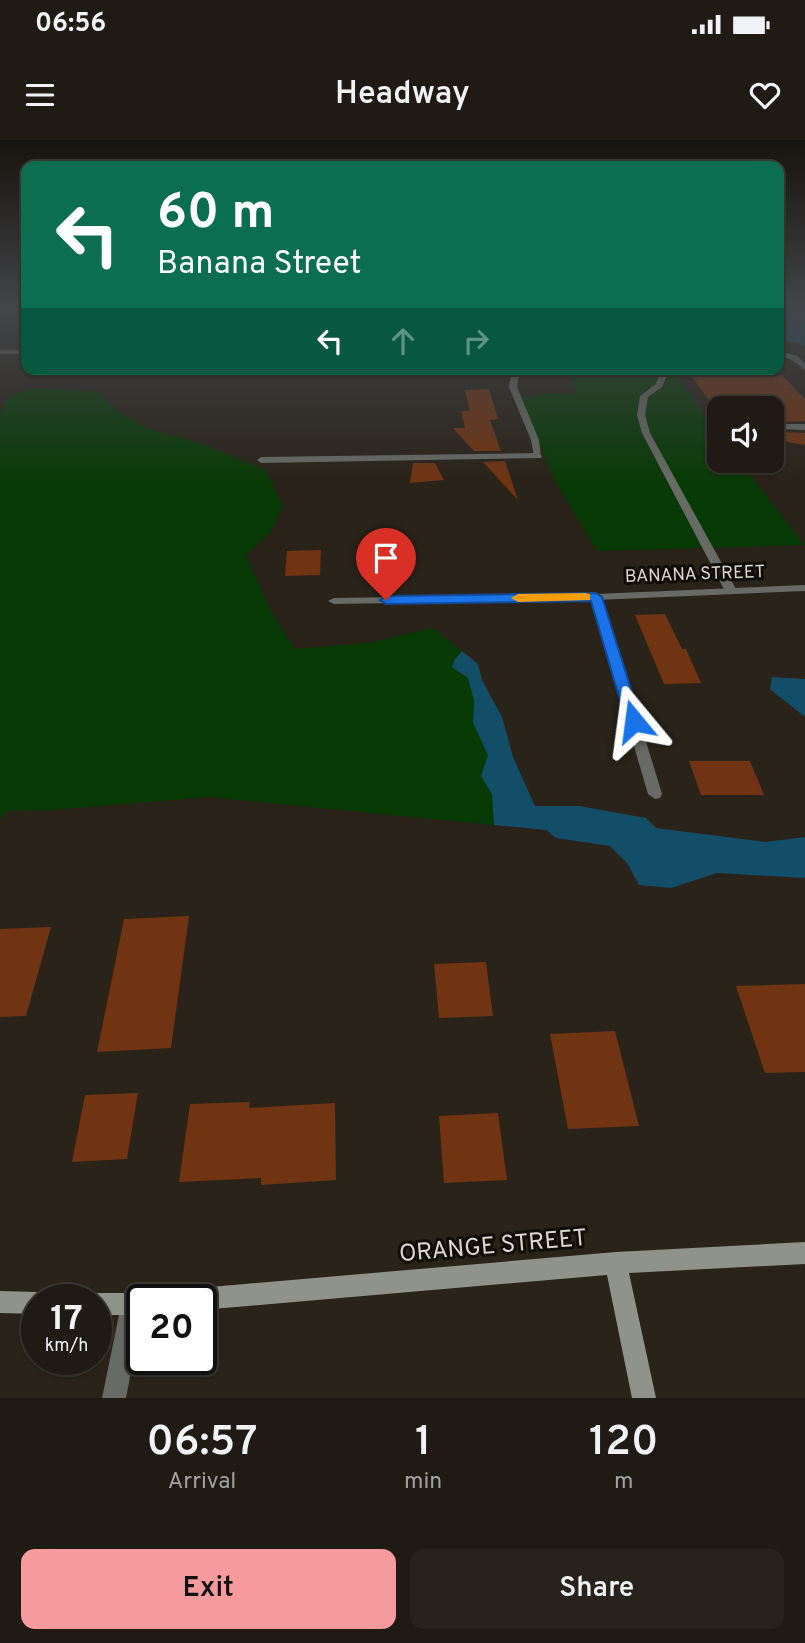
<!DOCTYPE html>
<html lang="en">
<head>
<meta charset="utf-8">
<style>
	:root { --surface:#1f1a13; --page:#27231c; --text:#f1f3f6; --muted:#a1a1a0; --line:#3c3833; --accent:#f59b9e }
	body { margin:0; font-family:Overpass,sans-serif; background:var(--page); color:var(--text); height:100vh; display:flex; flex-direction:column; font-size:26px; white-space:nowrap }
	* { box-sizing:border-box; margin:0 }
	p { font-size:23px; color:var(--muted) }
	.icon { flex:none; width:38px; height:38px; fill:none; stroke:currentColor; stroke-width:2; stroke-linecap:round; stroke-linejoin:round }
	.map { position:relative; height:1258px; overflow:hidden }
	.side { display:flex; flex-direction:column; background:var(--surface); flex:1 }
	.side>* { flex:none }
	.guide { position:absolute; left:21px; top:21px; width:763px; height:214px; border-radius:14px; box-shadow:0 2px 5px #0004,0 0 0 2px var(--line); background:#0b6e4f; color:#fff; overflow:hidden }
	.fabs { position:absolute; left:707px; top:256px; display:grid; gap:14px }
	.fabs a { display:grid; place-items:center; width:77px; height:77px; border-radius:14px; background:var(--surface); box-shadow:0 2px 5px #0004,0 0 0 2px var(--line); font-size:35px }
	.speed { position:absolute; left:21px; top:1144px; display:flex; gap:14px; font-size:35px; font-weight:700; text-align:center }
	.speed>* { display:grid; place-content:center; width:91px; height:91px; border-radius:50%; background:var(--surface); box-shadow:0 2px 5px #0004,0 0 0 2px var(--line); line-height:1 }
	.speed small { font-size:18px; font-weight:400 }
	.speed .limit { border:4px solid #111; border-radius:10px; background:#fff; color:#111 }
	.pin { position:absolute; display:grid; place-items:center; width:60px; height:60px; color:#fff; margin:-72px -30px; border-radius:50% 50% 50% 0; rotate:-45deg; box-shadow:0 0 7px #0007 }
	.pin .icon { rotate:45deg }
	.me { position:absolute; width:77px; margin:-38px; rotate:344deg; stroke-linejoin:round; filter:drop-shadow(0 0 5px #0008) }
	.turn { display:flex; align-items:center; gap:24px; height:147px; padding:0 21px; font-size:32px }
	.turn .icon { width:91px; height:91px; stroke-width:2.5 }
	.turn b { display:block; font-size:49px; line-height:60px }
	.lanes { display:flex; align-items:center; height:66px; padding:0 21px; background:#0003; justify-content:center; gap:35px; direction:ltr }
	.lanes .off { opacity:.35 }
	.eta { display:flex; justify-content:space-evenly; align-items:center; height:119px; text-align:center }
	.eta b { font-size:42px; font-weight:600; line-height:49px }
	.primary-button { display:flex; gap:14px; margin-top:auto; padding:14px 21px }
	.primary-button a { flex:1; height:80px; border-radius:14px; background:var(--accent); color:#111; font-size:28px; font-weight:600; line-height:80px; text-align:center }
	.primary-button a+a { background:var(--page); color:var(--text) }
	.status { display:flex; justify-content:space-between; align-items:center; height:49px; padding:0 35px; background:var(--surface); direction:ltr }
	.status svg { height:19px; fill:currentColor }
	header { display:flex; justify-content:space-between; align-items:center; height:91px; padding:0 21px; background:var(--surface); font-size:32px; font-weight:600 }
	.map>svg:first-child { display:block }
	.green { fill:#083a06 }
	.water { fill:#124e67 }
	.building { fill:#703412 }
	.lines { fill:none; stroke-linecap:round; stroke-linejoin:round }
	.lane { fill:#686a65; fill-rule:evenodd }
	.street { fill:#686a65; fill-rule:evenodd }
	.secondary { fill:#8f9389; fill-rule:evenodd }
	.route { fill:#1a73e8; stroke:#114b97; stroke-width:2 }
	.slow { fill:#f59e0b }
	.labels { text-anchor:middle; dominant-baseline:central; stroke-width:6; stroke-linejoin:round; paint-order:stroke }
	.far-street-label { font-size:18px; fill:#dcd7d1; stroke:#100d08 }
	.near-street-label { font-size:24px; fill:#dcd7d1; stroke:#100d08 }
</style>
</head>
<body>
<div class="status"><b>06:56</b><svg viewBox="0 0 49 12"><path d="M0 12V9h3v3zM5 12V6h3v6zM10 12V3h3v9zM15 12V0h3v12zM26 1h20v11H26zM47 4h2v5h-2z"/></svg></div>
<header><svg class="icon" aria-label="menu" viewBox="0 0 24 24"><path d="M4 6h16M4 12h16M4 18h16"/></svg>Headway<svg class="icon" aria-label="heart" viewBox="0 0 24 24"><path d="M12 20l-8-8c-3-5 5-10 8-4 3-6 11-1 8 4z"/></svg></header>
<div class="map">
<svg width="805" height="1258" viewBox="0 0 805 1258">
	<rect width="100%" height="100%" fill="#292319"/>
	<g class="green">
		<path d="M 568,229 L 677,229 L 683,244 L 719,296 L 719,320 L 739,320 L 805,405 L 597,411 L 557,344 L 521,259 L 541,254 L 576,253 Z"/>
		<path d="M 39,248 L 98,252 L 120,273 L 155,291 L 200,303 L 266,330 L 283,367 L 271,392 L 246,415 L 271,471 L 295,509 L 369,503 L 433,488 L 462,511 L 455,519 L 452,527 L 468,538 L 474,561 L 473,583 L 488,615 L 481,636 L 492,654 L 494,685 L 209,657 L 52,670 L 8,671 L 0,679 L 0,275 C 6,253 19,252 39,248 Z"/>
	</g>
	<g class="water">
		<path d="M 779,166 L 805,166 L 805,205 L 779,199 Z"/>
		<path d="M 462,511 L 478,524 L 482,540 L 502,577 L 513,617 L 535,666 L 579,666 L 646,678 L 656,688 L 765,702 L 805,697 L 805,738 L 717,733 L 671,748 L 639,745 L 627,723 L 610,706 L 556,698 L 546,690 L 494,685 L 492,654 L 481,636 L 488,615 L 473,583 L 474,561 L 468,538 L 452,527 L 455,519 Z"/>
		<path d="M 772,537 L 805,539 L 805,577 L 770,549 Z"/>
	</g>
	<g class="building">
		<path d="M 686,229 L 767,229 L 773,236 L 782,235 L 805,259 L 805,281 L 780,282 L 776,283 L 775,289 L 778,292 L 805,293 L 805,305 L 772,299 L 772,267 L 715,268 Z"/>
		<path d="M 489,249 L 498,279 L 490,280 L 501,311 L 474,311 L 453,288 L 465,288 L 461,271 L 470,271 L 465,250 Z"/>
		<path d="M 505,321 L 518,360 L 483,322 Z"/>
		<path d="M 413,323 L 435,323 L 444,340 L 410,343 Z"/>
		<path d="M 321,410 L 320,435 L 285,436 L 287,411 Z"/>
		<path d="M 665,474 L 682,509 L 686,509 L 701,543 L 664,544 L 635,475 Z"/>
		<path d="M 689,621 L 750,621 L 764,655 L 701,655 Z"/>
		<path d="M 189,776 L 171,908 L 97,912 L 124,779 Z"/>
		<path d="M 51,787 L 26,876 L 0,877 L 0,789 Z"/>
		<path d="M 486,822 L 493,876 L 439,878 L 434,824 Z"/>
		<path d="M 805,844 L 805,932 L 765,933 L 736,846 Z"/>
		<path d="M 615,891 L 639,986 L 568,989 L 550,894 Z"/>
		<path d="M 138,953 L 127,1019 L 72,1022 L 85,955 Z"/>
		<path d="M 250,962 L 249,968 L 335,963 L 336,1040 L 261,1045 L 261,1038 L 179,1042 L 190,964 Z"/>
		<path d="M 498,973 L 507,1040 L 444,1043 L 439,976 Z"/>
	</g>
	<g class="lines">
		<g class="lane">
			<path d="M 512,229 L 520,229 L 517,247 L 539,300 L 541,318 L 534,316 L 531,300 L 509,247 Z"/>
			<path d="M 655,229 L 663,229 L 667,235 L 662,247 L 648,257 L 645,275 L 650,293 L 737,451 L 735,453 L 731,454 L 725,451 L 642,293 L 637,275 L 640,256 L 656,244 L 659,235 Z"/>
			<path d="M 781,284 L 805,284 L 805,290 L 778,289 L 778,285 Z"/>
			<path d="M 596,454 L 602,457 L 662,654 L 660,658 L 655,659 L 648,654 L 590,457 Z"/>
		</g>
		<g class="street">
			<path d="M 0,166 L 12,166 L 0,170 Z"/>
			<rect x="0" y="210" width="26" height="4"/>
			<path d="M 779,211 L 798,216 L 805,224 L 805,230 L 792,220 L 779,215 Z"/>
			<path d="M 538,313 L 542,316 L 541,318 L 261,323 L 257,320 L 261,317 Z"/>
			<path d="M 805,445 L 805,451 L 596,460 L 334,464 L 328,461 L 334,458 L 596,454 Z"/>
			<path d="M 132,1154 L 140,1157 L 142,1174 L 126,1258 L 102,1258 L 121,1165 L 124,1157 Z"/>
		</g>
		<g class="secondary">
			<path d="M 805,1102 L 805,1124 L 629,1133 L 656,1258 L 632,1258 L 607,1135 L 201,1170 L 201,1160 L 176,1160 L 179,1152 L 187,1149 L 616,1112 Z"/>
			<path d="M 0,1151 L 37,1152 L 45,1155 L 47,1160 L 37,1160 L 37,1174 L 0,1173 Z"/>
			<path d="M 96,1153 L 142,1153 L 150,1156 L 152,1160 L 142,1160 L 142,1175 L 96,1175 L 96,1160 L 86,1160 L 88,1156 Z"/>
		</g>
	</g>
	<linearGradient id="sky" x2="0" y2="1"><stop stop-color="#17130e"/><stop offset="0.49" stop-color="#434549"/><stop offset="1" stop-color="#434549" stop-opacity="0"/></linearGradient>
	<rect width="805" height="342" fill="url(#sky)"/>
	<path class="route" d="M 596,453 L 602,457 L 641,581 L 639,584 L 628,584 L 626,581 L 591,461 L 386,464 L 380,460 L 386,456 Z"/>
	<path class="slow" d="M 585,453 L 590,454 L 590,460 L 518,462 L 511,458 L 518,454 Z"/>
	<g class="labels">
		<g class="far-street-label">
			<text transform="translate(695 435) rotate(-2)">BANANA STREET</text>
		</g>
		<g class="near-street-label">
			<text transform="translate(493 1107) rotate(-5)">ORANGE STREET</text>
		</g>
	</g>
</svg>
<div class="fabs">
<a><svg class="icon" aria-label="sound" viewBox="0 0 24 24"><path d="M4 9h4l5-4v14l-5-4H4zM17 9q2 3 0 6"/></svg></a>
</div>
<div class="speed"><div>17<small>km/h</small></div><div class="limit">20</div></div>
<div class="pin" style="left:386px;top:460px;background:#d93025"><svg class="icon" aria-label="arrive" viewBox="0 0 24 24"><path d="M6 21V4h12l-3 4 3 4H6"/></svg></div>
<svg class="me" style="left:634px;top:581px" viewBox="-20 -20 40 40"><path d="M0-17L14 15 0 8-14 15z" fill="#1a73e8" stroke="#fff" stroke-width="4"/></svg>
<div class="guide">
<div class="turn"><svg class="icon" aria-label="left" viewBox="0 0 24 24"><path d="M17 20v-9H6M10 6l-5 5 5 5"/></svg><div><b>60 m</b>Banana Street</div></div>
<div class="lanes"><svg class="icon" aria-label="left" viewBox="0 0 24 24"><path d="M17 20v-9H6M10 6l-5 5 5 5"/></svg><svg class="icon off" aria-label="ahead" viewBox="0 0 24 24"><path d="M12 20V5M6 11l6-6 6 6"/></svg><svg class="icon off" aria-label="right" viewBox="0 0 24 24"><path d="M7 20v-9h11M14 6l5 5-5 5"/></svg></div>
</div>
</div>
<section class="side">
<div class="eta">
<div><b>06:57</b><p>Arrival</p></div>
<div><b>1</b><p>min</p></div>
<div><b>120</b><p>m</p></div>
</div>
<div class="primary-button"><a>Exit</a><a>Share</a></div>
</section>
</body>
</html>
